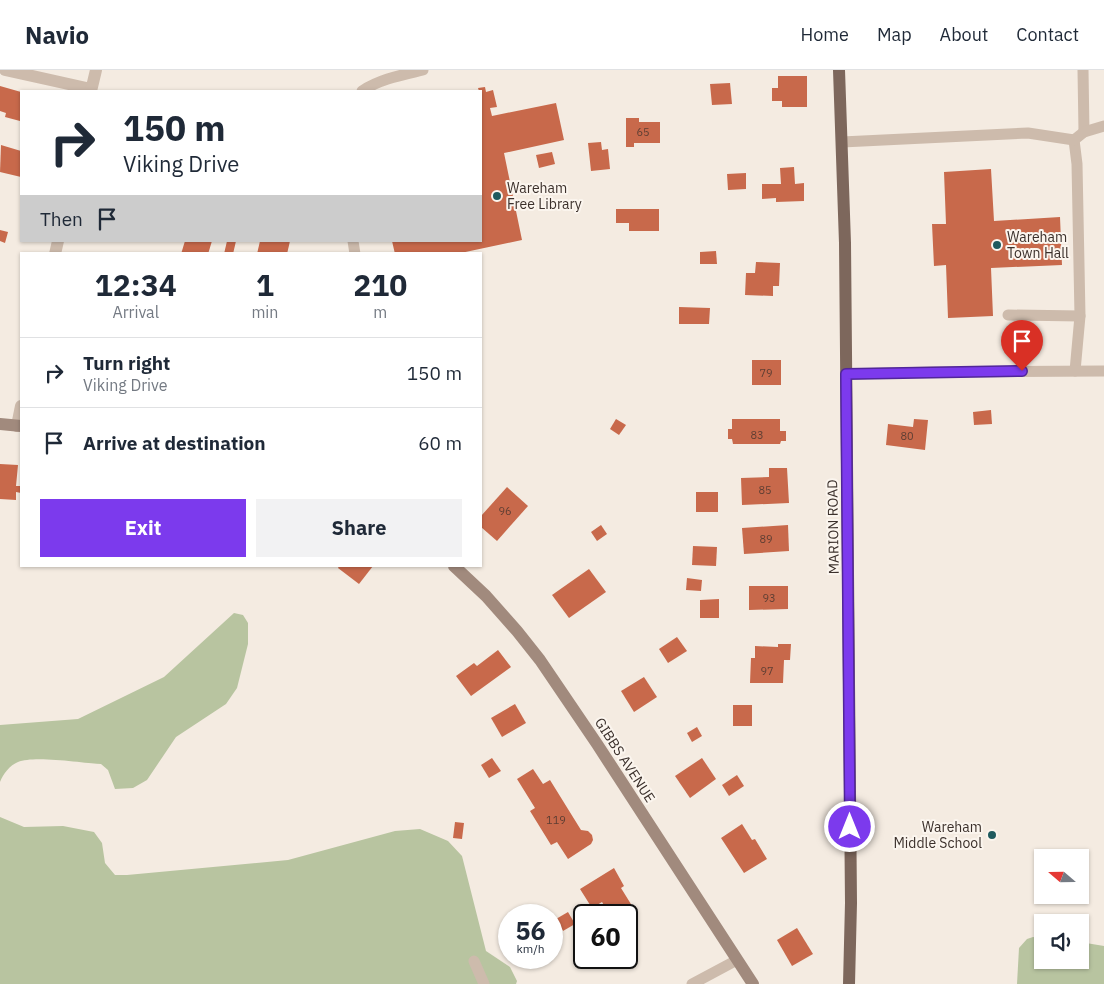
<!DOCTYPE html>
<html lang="en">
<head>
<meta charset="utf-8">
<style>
	:root { --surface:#fff; --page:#f2f2f3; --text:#1f2937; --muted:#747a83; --line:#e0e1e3; --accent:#7c3aed }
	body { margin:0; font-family:"IBM Plex Sans",sans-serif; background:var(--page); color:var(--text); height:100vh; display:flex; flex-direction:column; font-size:19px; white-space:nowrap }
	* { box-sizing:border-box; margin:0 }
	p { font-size:16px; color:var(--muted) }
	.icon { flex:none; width:28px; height:28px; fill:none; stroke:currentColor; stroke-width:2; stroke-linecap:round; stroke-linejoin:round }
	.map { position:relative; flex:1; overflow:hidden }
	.side { position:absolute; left:20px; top:182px; width:462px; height:315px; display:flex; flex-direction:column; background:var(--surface); border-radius:0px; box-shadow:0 1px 4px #0004 }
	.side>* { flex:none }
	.banner { position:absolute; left:20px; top:20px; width:462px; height:152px; border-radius:0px; box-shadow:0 1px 4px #0004; background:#fff; color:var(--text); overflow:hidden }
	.needle { width:32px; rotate:290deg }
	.tools { position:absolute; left:1034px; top:779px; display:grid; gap:10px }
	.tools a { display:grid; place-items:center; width:55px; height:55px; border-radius:0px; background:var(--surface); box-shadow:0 1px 4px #0004; font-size:25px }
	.speed { position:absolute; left:498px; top:834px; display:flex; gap:10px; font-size:25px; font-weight:700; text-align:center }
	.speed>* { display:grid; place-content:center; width:65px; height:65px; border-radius:50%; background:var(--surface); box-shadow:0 1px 4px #0004; line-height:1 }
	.speed small { font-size:12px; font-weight:400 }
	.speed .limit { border:2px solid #111; border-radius:8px; background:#fff; color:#111 }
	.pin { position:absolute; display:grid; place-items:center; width:42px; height:42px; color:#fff; margin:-51px -21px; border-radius:50% 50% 50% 0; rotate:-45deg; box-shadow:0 0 5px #0007 }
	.pin .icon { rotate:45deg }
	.me { position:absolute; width:55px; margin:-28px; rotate:0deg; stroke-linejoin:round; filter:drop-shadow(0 0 4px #0008) }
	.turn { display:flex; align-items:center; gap:18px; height:105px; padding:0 20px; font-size:22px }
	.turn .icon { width:65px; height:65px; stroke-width:2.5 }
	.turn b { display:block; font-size:35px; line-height:42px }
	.then { display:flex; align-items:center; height:48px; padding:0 20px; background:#0003; gap:10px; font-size:19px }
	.eta { display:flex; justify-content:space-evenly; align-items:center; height:85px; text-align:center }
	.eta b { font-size:30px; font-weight:700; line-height:35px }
	.primary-button { display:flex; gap:10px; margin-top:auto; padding:10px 20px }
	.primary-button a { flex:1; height:58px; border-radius:0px; background:var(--accent); color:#fff; font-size:20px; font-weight:700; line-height:58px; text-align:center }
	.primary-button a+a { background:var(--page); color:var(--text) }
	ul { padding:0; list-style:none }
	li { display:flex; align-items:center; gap:15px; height:70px; padding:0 20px; border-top:1px solid var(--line) }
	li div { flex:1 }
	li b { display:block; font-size:19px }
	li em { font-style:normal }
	header { display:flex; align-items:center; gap:30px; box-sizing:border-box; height:70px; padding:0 25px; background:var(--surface); border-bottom:1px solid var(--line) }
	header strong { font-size:24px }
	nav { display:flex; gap:28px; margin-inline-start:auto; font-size:18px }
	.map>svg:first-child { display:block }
	.green { fill:#b8c4a0 }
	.building { fill:#c8694b }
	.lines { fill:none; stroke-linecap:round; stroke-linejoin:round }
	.lane { stroke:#cdbbac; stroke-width:11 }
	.street { stroke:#cdbbac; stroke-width:12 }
	.secondary { stroke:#a18a7d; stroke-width:12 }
	.primary { stroke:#7d675c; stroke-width:12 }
	.route-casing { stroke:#51269a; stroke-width:12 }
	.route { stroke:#7c3aed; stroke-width:9 }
	.poi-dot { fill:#1f5a5e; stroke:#fbf5ee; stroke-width:2 }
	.labels { text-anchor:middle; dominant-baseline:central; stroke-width:4; stroke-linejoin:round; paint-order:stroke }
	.number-label { font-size:11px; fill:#5e3e33 }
	.poi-label { font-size:14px; fill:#3b302b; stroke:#fbf5ee; text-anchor:start }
	.street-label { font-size:14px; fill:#3b302b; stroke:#fbf5ee }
</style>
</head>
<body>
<header>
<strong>Navio</strong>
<nav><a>Home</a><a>Map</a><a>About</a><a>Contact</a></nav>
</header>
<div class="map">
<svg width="1104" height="914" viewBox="0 0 1104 914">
	<rect width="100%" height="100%" fill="#f4ebe1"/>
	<g class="green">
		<path d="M 234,543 L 243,545 L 248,553 L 248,574 L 237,618 L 226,634 L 176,667 L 147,710 L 133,718 L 115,719 L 108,700 L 101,694 C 82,693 34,685 18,692 C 10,695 3,704 0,712 L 0,655 L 78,649 L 164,607 Z"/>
		<path d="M 0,747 L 24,757 L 63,756 L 94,762 L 102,773 L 105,793 L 115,805 L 127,805 L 288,790 L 395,761 L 420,759 L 448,771 L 462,786 L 486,881 L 510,897 L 517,911 L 516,914 L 0,914 Z"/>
		<path d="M 1033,867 L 1042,868 L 1042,890 L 1080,890 L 1080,872 L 1104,876 L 1104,914 L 1017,914 L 1019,878 L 1027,869 Z"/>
	</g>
	<g class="building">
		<path d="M 778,6 L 807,6 L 807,37 L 782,37 L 782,31 L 772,31 L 772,18 L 778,18 Z"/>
		<path d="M 730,13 L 732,34 L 712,35 L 710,14 Z"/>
		<path d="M 0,16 L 21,22 L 21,46 L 20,51 L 5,47 L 6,43 L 0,41 Z"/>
		<path d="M 485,17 L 486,22 L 493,20 L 497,37 L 490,38 L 492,46 L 556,33 L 564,70 L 504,83 L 522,170 L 456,184 L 395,184 L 392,171 L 481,171 L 481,21 L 479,21 L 478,18 Z"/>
		<path d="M 626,48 L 639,48 L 639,52 L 660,52 L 660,73 L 634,73 L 634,77 L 626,77 Z"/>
		<path d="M 601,72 L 602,80 L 608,79 L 610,99 L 591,101 L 588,73 Z"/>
		<path d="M 1,75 L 21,81 L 21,107 L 0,102 Z"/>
		<path d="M 552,82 L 555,94 L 539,98 L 536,85 Z"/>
		<path d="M 794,97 L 795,114 L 804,113 L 804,131 L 776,132 L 776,128 L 762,129 L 762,114 L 781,114 L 780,98 Z"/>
		<path d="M 991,99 L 994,151 L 1060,147 L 1062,195 L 991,198 L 993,246 L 948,248 L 946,195 L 934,196 L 932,154 L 946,154 L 944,102 Z"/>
		<path d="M 746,103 L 746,119 L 728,120 L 727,104 Z"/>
		<path d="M 616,139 L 659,139 L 659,161 L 629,161 L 629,153 L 616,153 Z"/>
		<path d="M 0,160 L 8,162 L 5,173 L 0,171 Z"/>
		<path d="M 185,171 L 212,171 L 208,184 L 181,184 Z"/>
		<path d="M 227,171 L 236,171 L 233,184 L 224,184 Z"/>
		<path d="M 260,171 L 290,171 L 287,184 L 257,184 Z"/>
		<path d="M 716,181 L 717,194 L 700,194 L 700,182 Z"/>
		<path d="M 756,192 L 780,193 L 779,216 L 773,216 L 773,226 L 745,225 L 746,203 L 755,203 Z"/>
		<path d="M 679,237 L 710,238 L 709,254 L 679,254 Z"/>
		<rect x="752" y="290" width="29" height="25"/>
		<path d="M 991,340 L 992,354 L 974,355 L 973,342 Z"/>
		<path d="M 616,349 L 626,355 L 619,365 L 610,359 Z"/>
		<path d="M 732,349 L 780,349 L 780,361 L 786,361 L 786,371 L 781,371 L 780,374 L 733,374 L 732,369 L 728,369 L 728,359 L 732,359 Z"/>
		<path d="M 914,349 L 928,350 L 925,380 L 886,375 L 888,354 L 913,357 Z"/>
		<path d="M 0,394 L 18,395 L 16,416 L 21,416 L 21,423 L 16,422 L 16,430 L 0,429 Z"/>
		<path d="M 769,398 L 787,398 L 789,433 L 742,435 L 741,408 L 769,407 Z"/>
		<path d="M 507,417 L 528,436 L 497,471 L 481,457 L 481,446 Z"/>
		<rect x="696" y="422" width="22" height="20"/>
		<path d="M 601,455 L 607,464 L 597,471 L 591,462 Z"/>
		<path d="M 788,455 L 789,481 L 744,484 L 742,458 Z"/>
		<path d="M 693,476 L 717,477 L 716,496 L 692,495 Z"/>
		<path d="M 339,496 L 373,496 L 359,514 L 338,498 Z"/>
		<path d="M 589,499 L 606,522 L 569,548 L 552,525 Z"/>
		<path d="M 687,508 L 702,510 L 701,521 L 686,520 Z"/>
		<path d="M 749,516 L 788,516 L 788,539 L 749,540 Z"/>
		<path d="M 719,529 L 719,548 L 700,548 L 700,530 Z"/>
		<path d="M 677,567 L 687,581 L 668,593 L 659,579 Z"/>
		<path d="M 778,574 L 791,574 L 790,590 L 784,590 L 783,613 L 750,613 L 751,588 L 755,588 L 755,576 L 778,577 Z"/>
		<path d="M 498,580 L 511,597 L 471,626 L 456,606 L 474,593 L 477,596 Z"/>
		<path d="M 644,607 L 657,627 L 634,642 L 621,621 Z"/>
		<path d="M 515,634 L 526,653 L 502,667 L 491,648 Z"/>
		<rect x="733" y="635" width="19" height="21"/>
		<path d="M 697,657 L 702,666 L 692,672 L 687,663 Z"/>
		<path d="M 492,688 L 501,701 L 489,708 L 481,695 Z"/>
		<path d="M 702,688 L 716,709 L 690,728 L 675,706 Z"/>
		<path d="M 533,699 L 543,714 L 550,710 L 581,760 L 588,761 L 592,765 L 593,770 L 591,774 L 568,789 L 557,772 L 551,775 L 530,741 L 535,738 L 517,709 Z"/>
		<path d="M 737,705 L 744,716 L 729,726 L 722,715 Z"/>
		<path d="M 455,752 L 464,753 L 462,769 L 453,768 Z"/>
		<path d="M 742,754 L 752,770 L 755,769 L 767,789 L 744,803 L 721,768 Z"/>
		<path d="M 614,798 L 624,816 L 621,818 L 634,839 L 623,845 L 610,845 L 602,832 L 592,838 L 580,819 Z"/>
		<path d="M 568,842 L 575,854 L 563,861 L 556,849 Z"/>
		<path d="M 797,858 L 813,884 L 792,896 L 777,870 Z"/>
	</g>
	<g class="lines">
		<g class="lane">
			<path d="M 1083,0 L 1084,62"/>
			<path d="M 362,21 C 380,9 402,5 423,0"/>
			<path d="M 1074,70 L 1077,94 L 1080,246 L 1075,301"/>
			<path d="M 842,72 L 1028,63 L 1074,70 L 1084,62 L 1104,56"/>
			<path d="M 353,171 L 355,184"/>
			<path d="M 1008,245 L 1080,246"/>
			<path d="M 846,304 L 934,302 L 1104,301"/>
			<path d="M 474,891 L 484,914"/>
			<path d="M 692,914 L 737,890"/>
		</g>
		<g class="street">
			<path d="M 5,0 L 91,19"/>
			<path d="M 91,21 L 96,0"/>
			<path d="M 55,184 L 58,171"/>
			<path d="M 17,356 L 21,336"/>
		</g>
		<g class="secondary">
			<path d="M 0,354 L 21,356"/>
			<path d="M 454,496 L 486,526 L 517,561 L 540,590 L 597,674 L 753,914"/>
		</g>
		<path class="primary" d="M 839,0 L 845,173 L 851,833 L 849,914"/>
	</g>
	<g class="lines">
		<defs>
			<path id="route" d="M 850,757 L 846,304 L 1022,301"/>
		</defs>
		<use href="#route" class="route-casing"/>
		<use href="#route" class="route"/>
	</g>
	<g class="poi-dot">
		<circle cx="497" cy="126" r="5"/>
		<circle cx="997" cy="175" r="5"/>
		<circle cx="992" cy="765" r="5"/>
	</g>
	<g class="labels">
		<g class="number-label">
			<text x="643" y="62">65</text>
			<text x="766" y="303">79</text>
			<text x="757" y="365">83</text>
			<text x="907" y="366">80</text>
			<text x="765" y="420">85</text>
			<text x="505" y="441">96</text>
			<text x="766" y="469">89</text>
			<text x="769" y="528">93</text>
			<text x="767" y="601">97</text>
			<text x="556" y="750">119</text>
		</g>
		<g class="poi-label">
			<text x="507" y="118">Wareham<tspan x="507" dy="16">Free Library</tspan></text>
			<text x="1007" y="167">Wareham<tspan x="1007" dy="16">Town Hall</tspan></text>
			<text x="982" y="757" text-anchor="end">Wareham<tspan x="982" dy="16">Middle School</tspan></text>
		</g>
		<g class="street-label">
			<text transform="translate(833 457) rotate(-91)">MARION ROAD</text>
			<text transform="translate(625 690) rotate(57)">GIBBS AVENUE</text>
		</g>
	</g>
</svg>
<div class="tools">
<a><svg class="needle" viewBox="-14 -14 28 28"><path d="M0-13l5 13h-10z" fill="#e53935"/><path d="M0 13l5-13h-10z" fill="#747a83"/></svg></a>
<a><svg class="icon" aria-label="sound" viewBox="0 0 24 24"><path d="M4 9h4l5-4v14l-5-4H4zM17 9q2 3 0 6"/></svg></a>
</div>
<div class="speed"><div>56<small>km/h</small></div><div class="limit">60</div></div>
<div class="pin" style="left:1022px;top:301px;background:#d93025"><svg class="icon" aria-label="arrive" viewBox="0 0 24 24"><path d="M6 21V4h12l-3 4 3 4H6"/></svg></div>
<svg class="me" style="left:850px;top:757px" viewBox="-20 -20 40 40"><circle r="17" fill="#7c3aed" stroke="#fff" stroke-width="3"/><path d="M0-11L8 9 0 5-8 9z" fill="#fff"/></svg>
<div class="banner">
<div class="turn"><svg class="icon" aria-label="right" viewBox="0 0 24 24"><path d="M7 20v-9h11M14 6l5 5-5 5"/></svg><div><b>150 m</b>Viking Drive</div></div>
<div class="then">Then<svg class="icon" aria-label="arrive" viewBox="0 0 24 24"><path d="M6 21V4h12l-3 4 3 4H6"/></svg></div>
</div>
<section class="side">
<div class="eta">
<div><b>12:34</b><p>Arrival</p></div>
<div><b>1</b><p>min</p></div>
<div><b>210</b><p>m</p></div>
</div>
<ul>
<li><svg class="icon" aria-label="right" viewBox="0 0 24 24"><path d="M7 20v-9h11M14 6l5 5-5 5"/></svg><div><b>Turn right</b><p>Viking Drive</p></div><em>150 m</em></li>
<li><svg class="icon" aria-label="arrive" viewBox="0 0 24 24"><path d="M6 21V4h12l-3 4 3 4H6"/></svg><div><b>Arrive at destination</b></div><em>60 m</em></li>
</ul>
<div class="primary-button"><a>Exit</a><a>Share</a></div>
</section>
</div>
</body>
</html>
